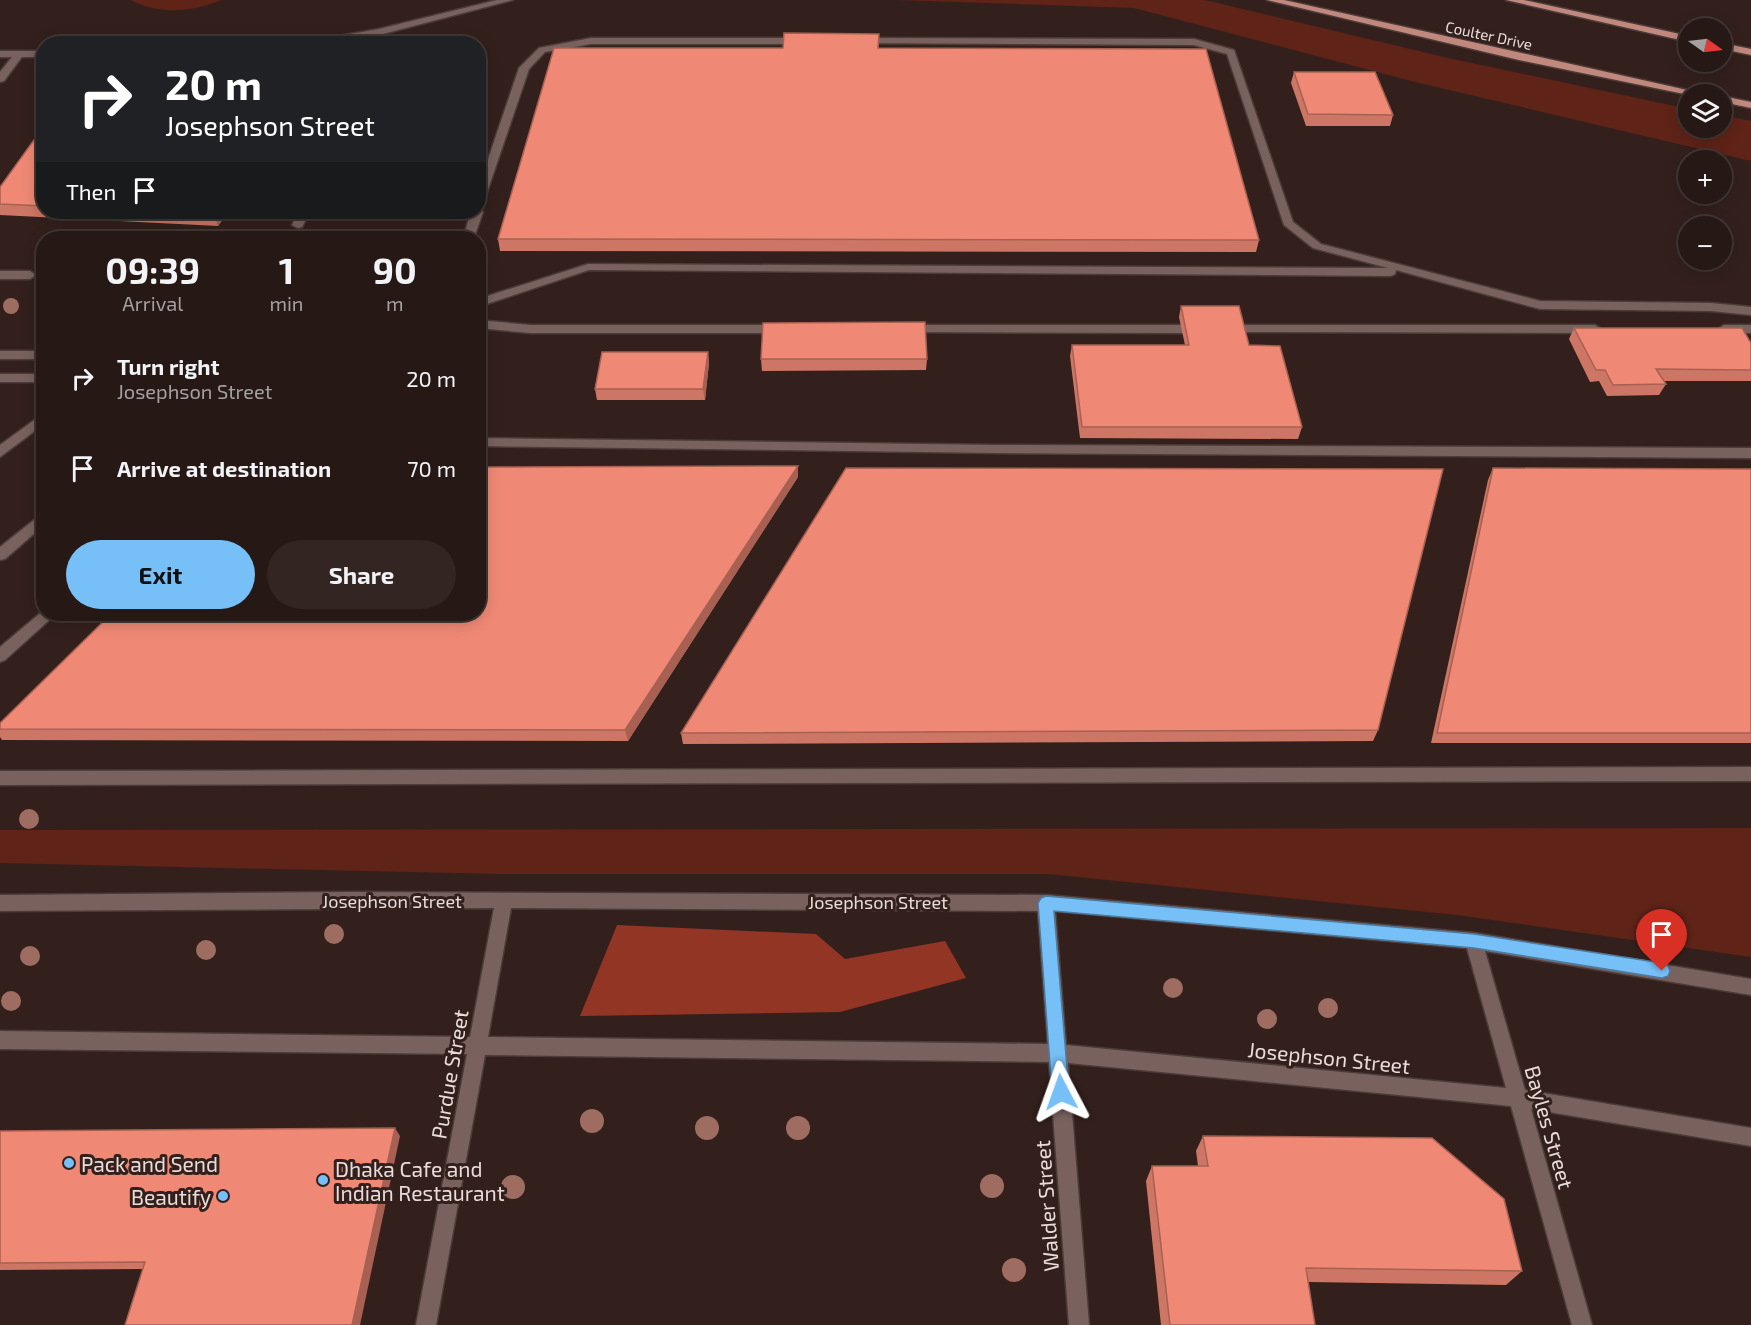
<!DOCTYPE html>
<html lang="en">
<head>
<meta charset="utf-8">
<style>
	:root { --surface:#261815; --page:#322522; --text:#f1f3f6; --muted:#a4a0a0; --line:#423734; --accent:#77bff7 }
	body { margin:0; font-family:"Exo 2",sans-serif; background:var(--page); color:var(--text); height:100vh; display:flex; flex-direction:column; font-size:22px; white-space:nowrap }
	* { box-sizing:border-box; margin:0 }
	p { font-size:20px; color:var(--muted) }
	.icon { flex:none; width:33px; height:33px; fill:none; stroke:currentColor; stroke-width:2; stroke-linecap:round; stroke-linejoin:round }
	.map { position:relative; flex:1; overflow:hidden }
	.drawer { position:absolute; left:36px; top:231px; width:450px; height:390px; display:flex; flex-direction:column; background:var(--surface); border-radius:24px; box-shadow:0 3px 15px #0003,0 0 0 2px var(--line) }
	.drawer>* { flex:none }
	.banner { position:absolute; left:36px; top:36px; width:450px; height:183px; border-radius:24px; box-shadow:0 3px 15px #0003,0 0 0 2px var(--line); background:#202124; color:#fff; overflow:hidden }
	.needle { width:39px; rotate:104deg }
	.buttons { position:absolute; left:1678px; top:18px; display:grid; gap:12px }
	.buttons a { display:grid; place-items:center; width:54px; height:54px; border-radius:50%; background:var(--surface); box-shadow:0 3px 15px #0003,0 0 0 2px var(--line); font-size:30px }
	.pin { position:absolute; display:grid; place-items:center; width:51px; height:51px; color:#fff; margin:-62px -26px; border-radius:50% 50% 50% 0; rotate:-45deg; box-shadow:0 0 6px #0007 }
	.pin .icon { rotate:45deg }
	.me { position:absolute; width:66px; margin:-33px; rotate:356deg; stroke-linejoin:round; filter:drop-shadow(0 0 4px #0008) }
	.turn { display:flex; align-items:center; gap:21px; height:126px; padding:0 30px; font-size:27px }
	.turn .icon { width:78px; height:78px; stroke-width:2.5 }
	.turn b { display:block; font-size:42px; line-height:51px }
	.then { display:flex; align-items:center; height:57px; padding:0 30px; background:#0003; gap:12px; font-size:22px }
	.eta { display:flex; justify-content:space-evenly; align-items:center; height:102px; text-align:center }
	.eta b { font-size:36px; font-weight:700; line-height:42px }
	.cta { display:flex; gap:12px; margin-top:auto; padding:12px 30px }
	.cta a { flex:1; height:69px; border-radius:36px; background:var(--accent); color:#111; font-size:24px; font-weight:700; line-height:69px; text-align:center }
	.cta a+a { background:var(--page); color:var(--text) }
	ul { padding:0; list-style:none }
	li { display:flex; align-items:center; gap:18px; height:90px; padding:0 30px }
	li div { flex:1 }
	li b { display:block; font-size:22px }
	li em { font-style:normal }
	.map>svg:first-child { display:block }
	.green { fill:#5f2318 }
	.forest { fill:#923525 }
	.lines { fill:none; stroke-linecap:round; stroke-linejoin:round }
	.service-casing { stroke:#4b3b39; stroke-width:3 }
	.minor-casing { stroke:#4b3b39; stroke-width:3 }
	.tertiary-casing { stroke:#4b3b39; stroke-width:3 }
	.primary-casing { stroke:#4b3b39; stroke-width:3 }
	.service { fill:#79625d; fill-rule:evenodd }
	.minor { fill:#79625d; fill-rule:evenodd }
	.tertiary { fill:#79625d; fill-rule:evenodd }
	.primary { fill:#c1887d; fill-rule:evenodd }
	.tree { fill:#9f6c61 }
	.wall { fill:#ce7665 }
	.shaded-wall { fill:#a76052 }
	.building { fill:#ef8975; stroke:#a76052; stroke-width:1.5 }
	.route { fill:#77bff7; stroke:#4d7ca1; stroke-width:1.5 }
	.poi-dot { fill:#77bff7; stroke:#33201c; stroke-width:2 }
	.labels { text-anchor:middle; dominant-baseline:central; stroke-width:6; stroke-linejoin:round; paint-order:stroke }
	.far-street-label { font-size:15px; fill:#e8dbd8; stroke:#33201c }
	.street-label { font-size:18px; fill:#e8dbd8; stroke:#33201c }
	.near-street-label { font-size:21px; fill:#e8dbd8; stroke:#33201c }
	.near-poi-label { font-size:21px; fill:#e8dbd8; stroke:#33201c; text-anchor:start }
</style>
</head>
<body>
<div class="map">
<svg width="1751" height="1325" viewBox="0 0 1751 1325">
	<rect width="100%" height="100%" fill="#33201c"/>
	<g class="green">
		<path d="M 131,0 L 221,0 C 194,12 157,15 131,0 Z"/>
		<path d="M 896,0 L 1205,0 L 1448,58 L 1689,109 L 1689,128 L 1722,128 L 1722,115 L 1751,121 L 1751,161 L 1415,82 L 1134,8 Z"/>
		<path d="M 1751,828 L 1751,957 L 1457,915 L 1048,874 L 499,874 L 0,863 L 0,830 Z"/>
	</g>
	<path class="forest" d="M 617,925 L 816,934 L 845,959 L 945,941 L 966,978 L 840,1012 L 580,1016 Z"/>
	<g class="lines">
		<defs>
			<g id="service">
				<path d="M 379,29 L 384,32 L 379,44 L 369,44 L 374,32 Z"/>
				<path d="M 591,38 L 801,38 L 806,41 L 801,44 L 591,44 L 545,52 L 529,69 L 481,210 L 483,212 L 474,238 L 463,238 L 471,212 L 478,212 L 478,189 L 519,68 L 539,48 Z"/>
				<path d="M 858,38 L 1194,39 L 1234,50 L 1293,222 L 1321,244 L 1540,301 L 1711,303 L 1751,307 L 1751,315 L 1711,311 L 1540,309 L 1396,270 L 1395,274 L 1391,276 L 589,270 L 478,307 L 478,299 L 588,264 L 1388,268 L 1313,248 L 1284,225 L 1227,54 L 1194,45 L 855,43 L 853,41 Z"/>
				<path d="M 298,212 L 310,212 L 302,227 L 298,228 L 292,225 Z"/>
				<path d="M 0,271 L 30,271 L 36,275 L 30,279 L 0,279 Z"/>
				<path d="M 478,320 L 530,325 L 781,325 L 787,329 L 781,333 L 530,333 L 478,328 Z"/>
				<path d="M 907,325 L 1183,325 L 1189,329 L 1183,333 L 903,332 L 901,329 Z"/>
				<path d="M 1241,325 L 1595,325 L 1601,329 L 1595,333 L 1237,332 L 1235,329 Z"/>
				<path d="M 1724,325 L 1751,325 L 1751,333 L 1720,332 L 1718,329 Z"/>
				<rect x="0" y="351" width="44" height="8"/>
				<rect x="0" y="374" width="44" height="8"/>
				<path d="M 44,413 L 44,424 L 0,457 L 0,445 Z"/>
				<path d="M 478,438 L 995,445 L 1751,448 L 1751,458 L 995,453 L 478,446 Z"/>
				<path d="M 44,512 L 44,525 L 5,559 L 0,560 L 0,547 Z"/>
				<path d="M 44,610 L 44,614 L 56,614 L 5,660 L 0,662 L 0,647 Z"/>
				<path d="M 1751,767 L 1751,781 L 0,785 L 0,771 Z"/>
			</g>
			<g id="minor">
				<path d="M 16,52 L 24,54 L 4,81 L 0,82 L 0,72 Z"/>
				<path d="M 354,892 L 1046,895 L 1474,933 L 1751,979 L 1751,995 L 1485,951 L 1525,1090 L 1751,1128 L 1751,1146 L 1531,1109 L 1592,1325 L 1572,1325 L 1511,1106 L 1068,1063 L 1089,1325 L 1069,1325 L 1049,1062 L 485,1055 L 436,1325 L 416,1325 L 467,1054 L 0,1049 L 0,1031 L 470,1037 L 494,908 L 0,911 L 0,895 ZM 511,908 L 1038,911 L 1048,1044 L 488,1037 ZM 1055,911 L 1467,948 L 1506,1088 L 1066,1045 Z"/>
			</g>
			<g id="tertiary">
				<path d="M 497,0 L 513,0 L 379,35 L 320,44 L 293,44 L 379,29 Z"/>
				<rect x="0" y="51" width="44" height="6"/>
			</g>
			<g id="primary">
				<path d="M 1267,0 L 1284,0 L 1705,94 L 1689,95 L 1519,60 Z"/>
				<path d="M 1506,0 L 1524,0 L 1689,36 L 1689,42 Z"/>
				<path d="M 1722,43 L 1751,49 L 1751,55 L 1722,49 Z"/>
				<path d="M 1722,96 L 1751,102 L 1751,108 L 1722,102 Z"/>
			</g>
		</defs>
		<use href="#service" class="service-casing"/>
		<use href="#minor" class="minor-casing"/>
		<use href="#tertiary" class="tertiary-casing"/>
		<use href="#primary" class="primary-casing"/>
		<use href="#service" class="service"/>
		<use href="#minor" class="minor"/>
		<use href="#tertiary" class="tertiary"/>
		<use href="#primary" class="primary"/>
	</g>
	<g class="tree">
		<circle cx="11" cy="306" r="8"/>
		<circle cx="29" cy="819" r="10"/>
		<circle cx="334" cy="934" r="10"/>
		<circle cx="206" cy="950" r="10"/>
		<circle cx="30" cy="956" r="10"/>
		<circle cx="1173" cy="988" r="10"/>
		<circle cx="11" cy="1001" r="10"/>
		<circle cx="1328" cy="1008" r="10"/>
		<circle cx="1267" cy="1019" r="10"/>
		<circle cx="592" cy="1121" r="12"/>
		<circle cx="707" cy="1128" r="12"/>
		<circle cx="798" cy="1128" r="12"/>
		<circle cx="992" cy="1186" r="12"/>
		<circle cx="513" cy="1187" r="12"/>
		<circle cx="1014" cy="1270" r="12"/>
	</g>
	<g class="wall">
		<path d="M 783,48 L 879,48 L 1259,240 L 1256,252 L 500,251 L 498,239 Z"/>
		<path d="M 1294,72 L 1393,115 L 1390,126 L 1306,126 L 1291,83 Z"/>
		<path d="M 44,126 L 44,212 L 294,212 L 293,214 L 228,212 L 218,226 L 0,215 L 0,187 Z"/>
		<path d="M 1181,306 L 1249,345 L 1302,427 L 1298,439 L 1080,438 L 1070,356 L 1072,345 L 1185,345 L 1179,317 Z"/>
		<path d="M 1574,328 L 1751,343 L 1751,381 L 1664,381 L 1666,384 L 1659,395 L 1607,396 L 1599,381 L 1590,382 L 1569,339 Z"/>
		<path d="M 708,352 L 709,363 L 705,400 L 597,400 L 595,389 Z"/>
		<path d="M 761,359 L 927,359 L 926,370 L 762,371 Z"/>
		<path d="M 1493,468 L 1751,469 L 1751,743 L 1431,743 L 1488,480 Z"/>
		<path d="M 798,477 L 628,741 L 2,740 L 0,737 L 0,723 Z"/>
		<path d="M 1378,730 L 1373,741 L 683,744 L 681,733 Z"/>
		<path d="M 0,1131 L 400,1136 L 143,1269 L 0,1270 Z"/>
		<path d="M 1203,1136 L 1522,1271 L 1506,1285 L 1308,1282 L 1315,1325 L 1161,1325 L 1146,1181 L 1152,1166 L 1198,1166 L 1196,1151 Z"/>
	</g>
	<g class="shaded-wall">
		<path d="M 216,212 L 228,212 L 218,226 L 214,215 Z"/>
		<path d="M 708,352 L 709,363 L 705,400 L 703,389 Z"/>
		<path d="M 798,466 L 798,477 L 628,741 L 625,730 Z"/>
		<path d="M 395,1128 L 400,1136 L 360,1325 L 352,1325 Z"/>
	</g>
	<g class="building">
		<path d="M 784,33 L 879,34 L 878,48 L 1206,49 L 1259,240 L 498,239 L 554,48 L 783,48 Z"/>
		<path d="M 1294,72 L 1375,72 L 1393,115 L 1308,114 Z"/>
		<path d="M 44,126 L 44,206 L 0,204 L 0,187 Z"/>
		<path d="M 145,212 L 216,212 L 214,215 Z"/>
		<path d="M 1181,306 L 1239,306 L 1249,345 L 1280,346 L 1302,427 L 1082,427 L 1072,345 L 1189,345 Z"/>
		<path d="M 925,322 L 927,359 L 761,359 L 763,323 Z"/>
		<path d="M 1574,328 L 1742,328 L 1751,343 L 1751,370 L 1656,369 L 1666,384 L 1613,385 L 1605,370 L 1596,370 Z"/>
		<path d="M 602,352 L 708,352 L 703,389 L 595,389 Z"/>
		<path d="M 798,466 L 625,730 L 0,729 L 0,723 L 111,614 L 478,614 L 478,467 Z"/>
		<path d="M 846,468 L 1443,469 L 1378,730 L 681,733 Z"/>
		<path d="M 1493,468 L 1751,469 L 1751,733 L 1437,733 Z"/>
		<path d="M 395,1128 L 352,1325 L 125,1325 L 145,1262 L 0,1263 L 0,1131 Z"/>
		<path d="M 1203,1136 L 1432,1138 L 1504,1199 L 1522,1271 L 1306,1268 L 1315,1325 L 1170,1325 L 1152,1166 L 1208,1166 Z"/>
	</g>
	<path class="route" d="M 1046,896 L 1474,934 L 1662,963 L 1668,966 L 1670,971 L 1668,976 L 1662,978 L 1474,948 L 1054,911 L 1069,1092 L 1067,1098 L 1061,1100 L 1055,1098 L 1052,1092 L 1038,903 L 1041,898 Z"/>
	<g class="poi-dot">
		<circle cx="69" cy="1163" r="6"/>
		<circle cx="323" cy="1180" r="6"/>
		<circle cx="223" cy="1196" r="6"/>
	</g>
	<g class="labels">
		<g class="far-street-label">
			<text transform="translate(1489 35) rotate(12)">Coulter Drive</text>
		</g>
		<g class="street-label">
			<text x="392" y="901">Josephson Street</text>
			<text x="878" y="902">Josephson Street</text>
		</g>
		<g class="near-street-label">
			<text transform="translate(1329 1057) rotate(6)">Josephson Street</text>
			<text transform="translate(449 1074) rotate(-80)">Purdue Street</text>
			<text transform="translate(1550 1127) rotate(74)">Bayles Street</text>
			<text transform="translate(1046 1206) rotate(-94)">Walder Street</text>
		</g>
		<g class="near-poi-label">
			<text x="81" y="1163">Pack and Send</text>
			<text x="335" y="1168">Dhaka Cafe and<tspan x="335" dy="24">Indian Restaurant</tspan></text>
			<text x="211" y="1196" text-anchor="end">Beautify</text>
		</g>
	</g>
</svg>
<div class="buttons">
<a><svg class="needle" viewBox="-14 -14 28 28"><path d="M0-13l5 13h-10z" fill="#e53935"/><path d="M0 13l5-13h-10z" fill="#a4a0a0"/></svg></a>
<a><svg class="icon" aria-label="layers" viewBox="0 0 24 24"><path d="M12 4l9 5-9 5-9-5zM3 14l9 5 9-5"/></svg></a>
<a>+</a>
<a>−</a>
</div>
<div class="pin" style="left:1662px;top:971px;background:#d93025"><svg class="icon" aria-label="arrive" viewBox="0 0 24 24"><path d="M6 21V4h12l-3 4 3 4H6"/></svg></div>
<svg class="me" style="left:1061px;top:1092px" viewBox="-20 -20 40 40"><path d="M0-17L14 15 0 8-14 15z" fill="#77bff7" stroke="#fff" stroke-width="4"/></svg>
<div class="banner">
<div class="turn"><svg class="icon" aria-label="right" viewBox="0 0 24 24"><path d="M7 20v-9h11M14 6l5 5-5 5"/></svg><div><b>20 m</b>Josephson Street</div></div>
<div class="then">Then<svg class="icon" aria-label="arrive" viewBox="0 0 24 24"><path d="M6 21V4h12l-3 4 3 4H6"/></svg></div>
</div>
<section class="drawer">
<div class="eta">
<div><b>09:39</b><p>Arrival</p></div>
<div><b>1</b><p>min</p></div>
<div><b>90</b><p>m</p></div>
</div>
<ul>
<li><svg class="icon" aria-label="right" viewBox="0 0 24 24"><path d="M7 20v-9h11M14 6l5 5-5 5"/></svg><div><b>Turn right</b><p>Josephson Street</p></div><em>20 m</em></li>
<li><svg class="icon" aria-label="arrive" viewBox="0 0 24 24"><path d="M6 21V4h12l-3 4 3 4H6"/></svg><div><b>Arrive at destination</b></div><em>70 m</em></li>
</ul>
<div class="cta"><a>Exit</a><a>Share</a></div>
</section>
</div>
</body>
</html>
